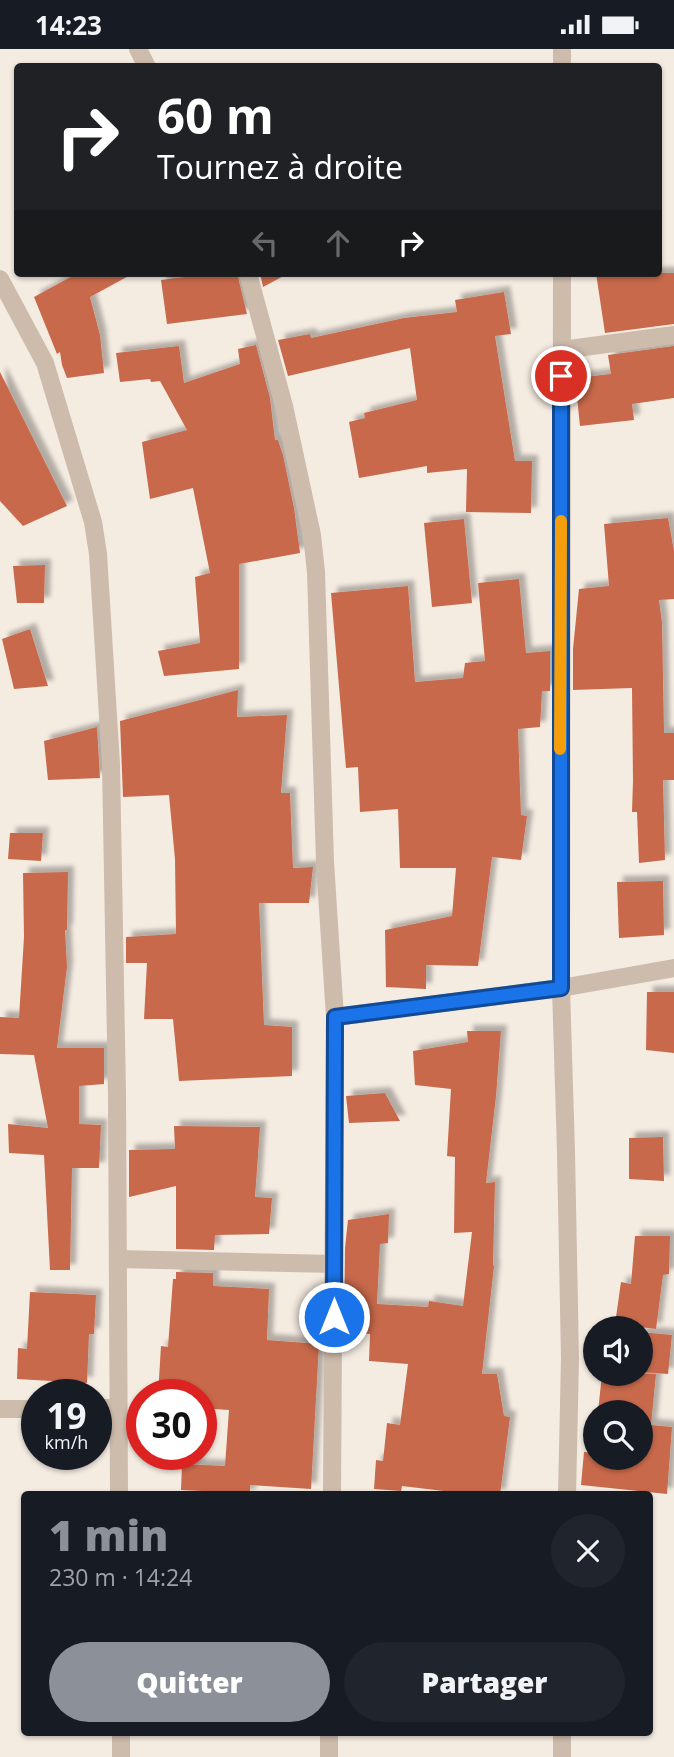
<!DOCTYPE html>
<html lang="fr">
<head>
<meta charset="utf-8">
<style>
	:root { --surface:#171b24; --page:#20242c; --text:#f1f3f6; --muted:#9ea1a6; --accent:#8c9099 }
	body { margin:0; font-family:"Open Sans",sans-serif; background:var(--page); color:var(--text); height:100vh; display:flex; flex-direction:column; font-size:26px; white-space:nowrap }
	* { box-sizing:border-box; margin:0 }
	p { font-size:23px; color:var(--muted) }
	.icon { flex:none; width:38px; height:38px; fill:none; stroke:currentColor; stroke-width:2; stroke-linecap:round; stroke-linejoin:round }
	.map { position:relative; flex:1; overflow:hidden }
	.drawer { position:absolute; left:21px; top:1442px; width:632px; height:245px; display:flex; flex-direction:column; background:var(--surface); border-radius:7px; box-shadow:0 2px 5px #0004 }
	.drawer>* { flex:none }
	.guide { position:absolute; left:14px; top:14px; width:648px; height:214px; border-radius:7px; box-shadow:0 2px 5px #0004; background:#202124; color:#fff; overflow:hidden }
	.tools { position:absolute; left:583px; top:1267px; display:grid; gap:14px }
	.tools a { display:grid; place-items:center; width:70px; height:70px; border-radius:50%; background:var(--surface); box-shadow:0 2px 5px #0004; font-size:35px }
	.speed { position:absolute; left:21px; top:1330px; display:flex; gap:14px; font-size:35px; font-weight:700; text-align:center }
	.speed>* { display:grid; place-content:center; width:91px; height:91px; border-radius:50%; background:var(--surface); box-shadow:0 2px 5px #0004; line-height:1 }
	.speed small { font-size:18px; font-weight:400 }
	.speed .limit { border:10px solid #d22; background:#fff; color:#111 }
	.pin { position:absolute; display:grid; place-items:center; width:60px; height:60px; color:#fff; margin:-30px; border:4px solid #fff; border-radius:50%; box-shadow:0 2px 7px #0007 }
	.me { position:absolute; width:77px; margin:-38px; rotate:0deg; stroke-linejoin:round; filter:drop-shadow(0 0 5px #0008) }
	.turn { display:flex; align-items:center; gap:24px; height:147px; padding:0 28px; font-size:32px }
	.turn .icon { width:91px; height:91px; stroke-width:2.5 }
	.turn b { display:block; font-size:49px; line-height:60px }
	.lanes { display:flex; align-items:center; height:66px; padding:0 28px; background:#0003; justify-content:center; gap:35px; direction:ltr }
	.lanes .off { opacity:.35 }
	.round { display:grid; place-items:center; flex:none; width:74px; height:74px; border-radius:37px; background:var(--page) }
	.overview { display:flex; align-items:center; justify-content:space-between; height:119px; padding:0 28px }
	h1 { font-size:42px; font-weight:800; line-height:52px; color:var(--accent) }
	.action { display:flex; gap:14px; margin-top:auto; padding:14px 28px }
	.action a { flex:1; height:80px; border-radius:42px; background:var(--accent); color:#fff; font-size:28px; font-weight:800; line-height:80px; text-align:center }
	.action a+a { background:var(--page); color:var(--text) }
	.status { display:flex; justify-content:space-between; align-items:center; height:49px; padding:0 35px; background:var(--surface); direction:ltr }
	.status svg { height:19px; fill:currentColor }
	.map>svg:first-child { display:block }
	.building { fill:#c8694b; filter:url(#shadow) }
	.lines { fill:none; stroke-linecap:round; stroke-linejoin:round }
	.minor { stroke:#cdbbac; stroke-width:18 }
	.route-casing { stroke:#114b97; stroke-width:18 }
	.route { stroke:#1a73e8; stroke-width:12 }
	.slow { stroke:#f59e0b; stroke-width:12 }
</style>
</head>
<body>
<div class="status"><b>14:23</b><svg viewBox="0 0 49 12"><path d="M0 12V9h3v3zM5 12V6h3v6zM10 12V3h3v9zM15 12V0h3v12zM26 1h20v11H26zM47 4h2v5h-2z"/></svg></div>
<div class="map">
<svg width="674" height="1708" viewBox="0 0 674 1708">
	<defs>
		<filter id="shadow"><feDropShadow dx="6" dy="-6" stdDeviation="2" flood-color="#0004"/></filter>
	</defs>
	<rect width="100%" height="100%" fill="#f4ebe1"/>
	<g class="building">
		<path d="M 78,224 L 134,224 L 90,248 L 100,286 L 104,324 L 67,329 L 62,316 L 60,303 L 57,305 L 34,248 Z"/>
		<path d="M 216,224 L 237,224 L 247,265 L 167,275 L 161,231 Z"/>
		<path d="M 260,224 L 289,224 L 263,238 Z"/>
		<path d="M 596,224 L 674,224 L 674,275 L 605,284 Z"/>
		<path d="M 504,243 L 511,285 L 495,287 L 515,412 L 532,412 L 531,464 L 466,463 L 467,420 L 427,424 L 427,417 L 359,429 L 349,373 L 365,369 L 364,364 L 417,351 L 410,299 L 288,327 L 278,291 L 310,285 L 311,289 L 404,269 L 457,263 L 455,251 Z"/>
		<path d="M 256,296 L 270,349 L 275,391 L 278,391 L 283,406 L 294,459 L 300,504 L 239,515 L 239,620 L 164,627 L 158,602 L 200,594 L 195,528 L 210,524 L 193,439 L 150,450 L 142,393 L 187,381 L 160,332 L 151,333 L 150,330 L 120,333 L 116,304 L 179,297 L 184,334 L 240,315 L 238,300 Z"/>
		<path d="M 674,297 L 674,349 L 632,355 L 634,371 L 580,377 L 575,329 L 611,325 L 608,306 Z"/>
		<path d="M 0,323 L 67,457 L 23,477 L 0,452 Z"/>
		<path d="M 668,469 L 674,502 L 674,550 L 659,551 L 662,574 L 664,684 L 674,684 L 674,731 L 663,731 L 665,811 L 639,814 L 637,763 L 632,763 L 633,732 L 632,639 L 573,641 L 573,600 L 579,540 L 609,537 L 604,475 Z"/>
		<path d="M 464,470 L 472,554 L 432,558 L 424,474 Z"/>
		<path d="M 45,516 L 44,554 L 17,554 L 13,517 Z"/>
		<path d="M 519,530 L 526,604 L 550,602 L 550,642 L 542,642 L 540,678 L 518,680 L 521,766 L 527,767 L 521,811 L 492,808 L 478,917 L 426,916 L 426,940 L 386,938 L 385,881 L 452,867 L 456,819 L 400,819 L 398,760 L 360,763 L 358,718 L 346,719 L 331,544 L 408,537 L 415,633 L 463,629 L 465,614 L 485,612 L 478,534 Z"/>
		<path d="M 30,580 L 48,637 L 14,640 L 2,590 Z"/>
		<path d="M 238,641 L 237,668 L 287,666 L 281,744 L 290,744 L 293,819 L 313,818 L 309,854 L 259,854 L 264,976 L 292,978 L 292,1027 L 179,1032 L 173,970 L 144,970 L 147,914 L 126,914 L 126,888 L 176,885 L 175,810 L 169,746 L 123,748 L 120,672 Z"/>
		<path d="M 97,678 L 100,729 L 48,731 L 44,692 Z"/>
		<path d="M 10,784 L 43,784 L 41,812 L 8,810 Z"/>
		<path d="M 68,823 L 67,881 L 65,881 L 67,918 L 57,999 L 104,999 L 104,1035 L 79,1037 L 79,1075 L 101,1076 L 99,1119 L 72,1119 L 70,1221 L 50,1221 L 44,1106 L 9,1104 L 8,1075 L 48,1079 L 34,1006 L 0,1005 L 0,968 L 19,969 L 24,888 L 23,824 Z"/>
		<path d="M 663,832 L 664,886 L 619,889 L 617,833 Z"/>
		<path d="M 647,943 L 674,943 L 674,1004 L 646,1001 Z"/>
		<path d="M 467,982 L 501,982 L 496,1047 L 486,1134 L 495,1133 L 493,1216 L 494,1217 L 482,1325 L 497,1325 L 504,1367 L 510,1368 L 500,1446 L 452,1446 L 452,1443 L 402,1437 L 401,1442 L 374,1440 L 376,1411 L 383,1412 L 387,1374 L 400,1376 L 408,1315 L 369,1312 L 370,1285 L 344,1283 L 345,1199 L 348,1171 L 389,1165 L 388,1194 L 380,1195 L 377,1255 L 428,1258 L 429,1252 L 463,1257 L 472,1183 L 454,1184 L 455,1108 L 447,1107 L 451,1040 L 415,1036 L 413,1002 L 468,993 Z"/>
		<path d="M 385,1044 L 400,1072 L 349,1074 L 346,1047 Z"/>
		<path d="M 174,1077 L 260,1078 L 255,1148 L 272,1149 L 269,1185 L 215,1186 L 214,1201 L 176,1200 L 176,1137 L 129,1148 L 129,1101 L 175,1100 Z"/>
		<path d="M 663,1088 L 664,1132 L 629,1130 L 629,1089 Z"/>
		<path d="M 635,1187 L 670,1187 L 669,1225 L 663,1226 L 656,1280 L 615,1275 L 621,1233 L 631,1235 Z"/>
		<path d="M 176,1223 L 213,1224 L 213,1237 L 269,1240 L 267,1291 L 319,1295 L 311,1440 L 250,1436 L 250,1446 L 223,1446 L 224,1443 L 181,1441 L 182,1415 L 225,1417 L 229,1361 L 201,1359 L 201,1346 L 158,1346 L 161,1297 L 168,1298 L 173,1230 L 176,1230 Z"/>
		<path d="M 30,1243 L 96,1246 L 94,1285 L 89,1285 L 87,1334 L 17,1330 L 18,1299 L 27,1300 Z"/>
		<path d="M 640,1283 L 672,1286 L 668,1325 L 640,1323 Z"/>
		<path d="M 602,1325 L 656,1325 L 651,1376 L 672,1378 L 667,1445 L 581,1436 L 584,1403 L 594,1404 L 595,1397 L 595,1409 L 640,1409 L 640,1363 L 598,1363 Z"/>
	</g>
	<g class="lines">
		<g class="minor">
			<path d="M 138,0 L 147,18"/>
			<path d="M 562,18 L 562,0"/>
			<path d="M 248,224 L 284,357 L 312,486 L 316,523 L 325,813 L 335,968 L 332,1446"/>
			<path d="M 562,224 L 561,939 L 566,1103 L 570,1310 L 567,1446"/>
			<path d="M 0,230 L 45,314 L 93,473 L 98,505 L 111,715 L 117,1046 L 119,1446"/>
			<path d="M 562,301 L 674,286"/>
			<path d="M 335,968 L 561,939 L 674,919"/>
			<path d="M 118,1210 L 334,1215"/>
			<path d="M 96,1359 L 118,1359"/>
			<path d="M 0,1360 L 37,1360"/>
			<path d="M 121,1684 L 121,1708"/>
			<path d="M 329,1708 L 329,1684"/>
			<path d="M 562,1708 L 562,1684"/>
		</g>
	</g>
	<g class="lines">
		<defs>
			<path id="route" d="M 334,1268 L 335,968 L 561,939 L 561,327"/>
		</defs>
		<use href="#route" class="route-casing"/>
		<use href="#route" class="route"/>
		<path class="slow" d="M 560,700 L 561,472"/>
	</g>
</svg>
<div class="tools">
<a><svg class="icon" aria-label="sound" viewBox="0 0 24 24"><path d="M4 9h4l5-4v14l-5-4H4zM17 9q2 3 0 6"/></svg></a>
<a><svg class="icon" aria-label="search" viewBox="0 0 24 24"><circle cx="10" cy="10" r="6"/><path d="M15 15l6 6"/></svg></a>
</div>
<div class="speed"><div>19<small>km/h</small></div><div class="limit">30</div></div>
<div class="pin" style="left:561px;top:327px;background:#d93025"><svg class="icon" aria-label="arrive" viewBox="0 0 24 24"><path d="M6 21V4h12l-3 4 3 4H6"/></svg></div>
<svg class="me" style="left:334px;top:1268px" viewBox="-20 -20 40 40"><circle r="17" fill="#1a73e8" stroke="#fff" stroke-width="3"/><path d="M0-11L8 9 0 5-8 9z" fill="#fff"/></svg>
<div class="guide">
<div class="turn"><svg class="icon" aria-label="right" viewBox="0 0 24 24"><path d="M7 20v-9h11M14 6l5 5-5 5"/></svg><div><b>60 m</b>Tournez à droite</div></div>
<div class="lanes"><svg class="icon off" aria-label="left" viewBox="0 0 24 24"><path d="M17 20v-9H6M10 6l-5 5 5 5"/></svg><svg class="icon off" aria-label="ahead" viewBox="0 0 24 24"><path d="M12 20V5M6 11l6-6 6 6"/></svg><svg class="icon" aria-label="right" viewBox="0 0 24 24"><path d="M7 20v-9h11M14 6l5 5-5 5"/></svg></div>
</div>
<section class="drawer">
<div class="overview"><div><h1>1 min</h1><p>230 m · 14:24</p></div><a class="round"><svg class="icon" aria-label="close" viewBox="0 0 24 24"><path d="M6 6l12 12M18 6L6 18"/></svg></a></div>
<div class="action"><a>Quitter</a><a>Partager</a></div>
</section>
</div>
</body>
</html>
